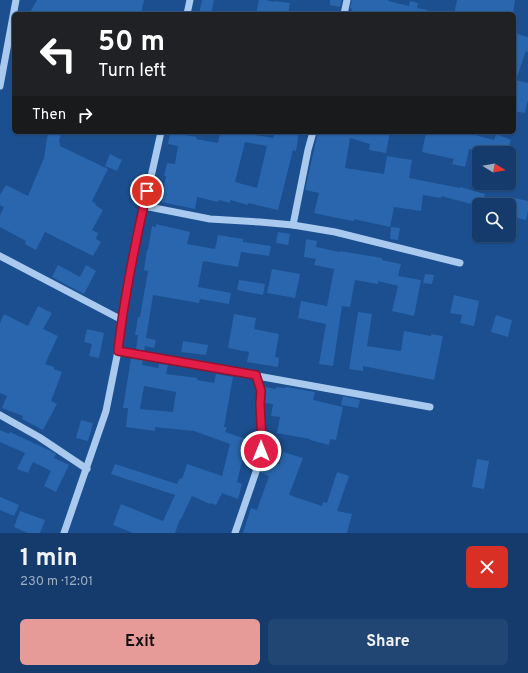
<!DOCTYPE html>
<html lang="en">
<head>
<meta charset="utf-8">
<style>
	:root { --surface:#143b6b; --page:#214673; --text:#f1f3f6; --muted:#9dadc1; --line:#33557e; --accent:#e69b98 }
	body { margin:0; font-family:Overpass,sans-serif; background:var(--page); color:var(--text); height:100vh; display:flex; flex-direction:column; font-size:15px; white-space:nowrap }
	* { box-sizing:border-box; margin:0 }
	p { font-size:13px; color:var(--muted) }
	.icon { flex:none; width:22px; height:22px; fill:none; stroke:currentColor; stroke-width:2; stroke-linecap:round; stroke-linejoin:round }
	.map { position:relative; height:533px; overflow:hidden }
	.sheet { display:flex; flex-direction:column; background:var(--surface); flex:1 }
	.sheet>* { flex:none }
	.top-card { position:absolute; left:12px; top:12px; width:504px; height:122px; border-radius:6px; box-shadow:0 1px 3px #0004,0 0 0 1px var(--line); background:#202124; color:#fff; overflow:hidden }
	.needle { width:26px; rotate:101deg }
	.buttons { position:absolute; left:472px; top:146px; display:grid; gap:8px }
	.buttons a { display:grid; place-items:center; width:44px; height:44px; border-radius:6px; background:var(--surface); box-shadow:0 1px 3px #0004,0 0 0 1px var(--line); font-size:20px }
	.pin { position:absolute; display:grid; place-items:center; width:34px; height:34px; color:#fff; margin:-17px; border:2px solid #fff; border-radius:50%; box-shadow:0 1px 4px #0007 }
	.me { position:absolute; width:44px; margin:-22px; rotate:0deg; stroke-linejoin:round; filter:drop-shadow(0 0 3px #0008) }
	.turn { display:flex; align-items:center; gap:14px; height:84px; padding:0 20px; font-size:18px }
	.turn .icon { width:52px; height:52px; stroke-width:2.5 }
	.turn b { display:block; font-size:28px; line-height:34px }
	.then { display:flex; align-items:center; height:38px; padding:0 20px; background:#0003; gap:8px; font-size:15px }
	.round { display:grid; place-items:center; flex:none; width:42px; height:42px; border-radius:6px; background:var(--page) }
	.overview { display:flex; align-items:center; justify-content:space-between; height:68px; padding:0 20px }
	h1 { font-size:24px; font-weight:700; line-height:30px }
	.primary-button { display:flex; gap:8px; margin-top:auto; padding:8px 20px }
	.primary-button a { flex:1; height:46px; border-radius:6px; background:var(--accent); color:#111; font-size:16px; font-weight:700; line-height:46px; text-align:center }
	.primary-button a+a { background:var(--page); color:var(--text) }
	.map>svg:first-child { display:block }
	.building { fill:#2a66ad; fill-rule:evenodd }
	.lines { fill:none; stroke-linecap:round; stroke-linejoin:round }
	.minor { stroke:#a9c9ee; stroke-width:7 }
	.route-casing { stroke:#92132f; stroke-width:10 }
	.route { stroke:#e11d48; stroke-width:7 }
</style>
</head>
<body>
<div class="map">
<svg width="528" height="533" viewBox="0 0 528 533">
	<rect width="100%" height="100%" fill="#1b4f8f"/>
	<g class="building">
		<path d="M 37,0 L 144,0 L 141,14 L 29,14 Z"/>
		<path d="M 202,0 L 214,0 L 211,14 L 199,14 Z"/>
		<path d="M 259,0 L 266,0 L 274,2 L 274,1 L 290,3 L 288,14 L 256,14 Z"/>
		<path d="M 330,0 L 342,0 L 340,7 L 330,5 Z"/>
		<path d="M 352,0 L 388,0 L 388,1 L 409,6 L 410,1 L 418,3 L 417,8 L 428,10 L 427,14 L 351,14 L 352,9 L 350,8 Z"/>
		<path d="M 457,0 L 515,0 L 513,14 L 454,14 Z"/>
		<path d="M 514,33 L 528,37 L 528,52 L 526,51 L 516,80 L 528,83 L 528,100 L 525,113 L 514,111 Z"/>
		<path d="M 48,132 L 61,132 L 59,143 L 60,143 L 60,146 L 108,169 L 92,201 L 96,204 L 95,205 L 103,210 L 92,230 L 98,233 L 96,239 L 101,242 L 93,256 L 45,232 L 36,250 L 25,244 L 26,241 L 0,227 L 0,215 L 4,207 L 0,205 L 0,195 L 6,185 L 28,196 L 44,158 Z"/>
		<path d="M 170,132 L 197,137 L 196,139 L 218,143 L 220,132 L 238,132 L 273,138 L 275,132 L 299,132 L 296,151 L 293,150 L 278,210 L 248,203 L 248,205 L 230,200 L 230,203 L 219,200 L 218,202 L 197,197 L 195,209 L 161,202 L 166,176 L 164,176 L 167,163 L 175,164 L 178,146 L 168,144 ZM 245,142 L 267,146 L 257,188 L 235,182 Z"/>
		<path d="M 318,132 L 390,132 L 386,153 L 369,150 L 370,144 L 350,138 L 345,168 L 384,174 L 387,156 L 412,160 L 409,178 L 460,188 L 460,187 L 485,194 L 482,205 L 479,205 L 479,206 L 441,196 L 441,198 L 423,195 L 421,211 L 394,207 L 390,227 L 354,219 L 354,221 L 337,218 L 314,213 L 319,193 L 305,190 Z"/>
		<path d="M 426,132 L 464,132 L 494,140 L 496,134 L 511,140 L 506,153 L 486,153 L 469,149 L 465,167 L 452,164 L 454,159 L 422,152 Z"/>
		<path d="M 110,154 L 122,160 L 117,171 L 105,166 Z"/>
		<path d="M 509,197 L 528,201 L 528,211 L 526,220 L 509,216 Z"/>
		<path d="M 156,224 L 190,232 L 187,244 L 215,249 L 218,235 L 243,239 L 243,242 L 271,246 L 269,256 L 241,252 L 238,267 L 203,261 L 198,287 L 231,293 L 229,304 L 200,299 L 199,303 L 153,295 L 146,338 L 156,340 L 154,348 L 145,346 L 144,351 L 136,349 L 138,335 L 135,335 L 138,317 L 140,317 L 148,271 L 144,270 L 147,250 L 148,250 L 152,226 L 156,227 Z"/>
		<path d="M 391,227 L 400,228 L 398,240 L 390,239 Z"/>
		<path d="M 278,232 L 290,234 L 288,245 L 276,243 Z"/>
		<path d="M 306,239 L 317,241 L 316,247 L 339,252 L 340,251 L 382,258 L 382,260 L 401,264 L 398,276 L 421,280 L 414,316 L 392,311 L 398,286 L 378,281 L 378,284 L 355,280 L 350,307 L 342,306 L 333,366 L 319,364 L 326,324 L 298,318 L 301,301 L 327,306 L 334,269 L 314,265 L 316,259 L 304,257 Z"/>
		<path d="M 58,265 L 80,277 L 86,265 L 96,271 L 84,294 L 52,277 Z"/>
		<path d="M 272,269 L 300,274 L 295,298 L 267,293 Z"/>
		<path d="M 425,274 L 434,275 L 432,284 L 423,283 Z"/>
		<path d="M 239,280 L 265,284 L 263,295 L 237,290 Z"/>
		<path d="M 454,295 L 479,301 L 474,326 L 460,323 L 462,315 L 450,313 Z"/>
		<path d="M 38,306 L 52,313 L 43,329 L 58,336 L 45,364 L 54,367 L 54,369 L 62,372 L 51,401 L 57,404 L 43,430 L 22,419 L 23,416 L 2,408 L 7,396 L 0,393 L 0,323 L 4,314 L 28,326 Z"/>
		<path d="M 358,312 L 372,314 L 367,346 L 401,351 L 404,331 L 431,336 L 431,334 L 443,336 L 434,380 L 363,366 L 363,371 L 349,369 Z"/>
		<path d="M 234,314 L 256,318 L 254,329 L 279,334 L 275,357 L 279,358 L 278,367 L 247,362 L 249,352 L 228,348 Z"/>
		<path d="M 496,315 L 512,320 L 508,337 L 491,332 Z"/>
		<path d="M 87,329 L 104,333 L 99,358 L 89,356 L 92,344 L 84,342 Z"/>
		<path d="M 183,341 L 208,345 L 206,355 L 181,352 Z"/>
		<path d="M 131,358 L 143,360 L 142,365 L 158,368 L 159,364 L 168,365 L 166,374 L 197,378 L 197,380 L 214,383 L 216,374 L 233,377 L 224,427 L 227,427 L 225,432 L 252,441 L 250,449 L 245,448 L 237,482 L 242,484 L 238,499 L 222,493 L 216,505 L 211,503 L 210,504 L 192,496 L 181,519 L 180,519 L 175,533 L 133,533 L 113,525 L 121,504 L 163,521 L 175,495 L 111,474 L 115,464 L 177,484 L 180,478 L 182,479 L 187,464 L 222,476 L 230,444 L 194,431 L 155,427 L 155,431 L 126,427 L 128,408 L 123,408 ZM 144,386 L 176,392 L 173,412 L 140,409 Z"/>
		<path d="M 265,387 L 276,389 L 276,387 L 285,388 L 286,387 L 315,392 L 313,400 L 343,407 L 336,440 L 330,439 L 329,445 L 310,440 L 310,439 L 277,433 L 280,417 L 271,416 L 273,404 L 265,403 L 266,391 Z"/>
		<path d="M 343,396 L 360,400 L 358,408 L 341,405 Z"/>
		<path d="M 81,420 L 93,423 L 88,441 L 76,438 Z"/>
		<path d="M 0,430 L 9,434 L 10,432 L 51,451 L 56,454 L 54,458 L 69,465 L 56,492 L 44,486 L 51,471 L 33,462 L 28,473 L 17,469 L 25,453 L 0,442 Z"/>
		<path d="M 283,452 L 303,458 L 289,495 L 322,506 L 323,502 L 327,503 L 337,472 L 349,476 L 337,511 L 352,514 L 347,533 L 243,533 L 251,508 L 257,510 L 269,476 L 261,473 L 265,460 L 279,464 Z"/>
		<path d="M 477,459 L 489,461 L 484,489 L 472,487 Z"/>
		<path d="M 0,497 L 19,505 L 14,516 L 0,510 Z"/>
		<path d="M 20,511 L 45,520 L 40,533 L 28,533 L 14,527 Z"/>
	</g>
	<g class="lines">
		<g class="minor">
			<path d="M 187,14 L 190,0"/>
			<path d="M 344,14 L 347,0"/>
			<path d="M 0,86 L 16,0"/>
			<path d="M 144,206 L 210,219 L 260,222 L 293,225 L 335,232 L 460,263"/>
			<path d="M 293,225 L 308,150 L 313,132"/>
			<path d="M 0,256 L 122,320"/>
			<path d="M 118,351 L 430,407"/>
			<path d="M 0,415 L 39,437 L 87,469"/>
			<path d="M 64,533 L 106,411 L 118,351 L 122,320 L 130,271 L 161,132"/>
			<path d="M 235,533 L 260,460 L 262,441 L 260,404 L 261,391 L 256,375"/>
		</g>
	</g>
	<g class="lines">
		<defs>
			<path id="route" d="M 147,191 C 135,244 124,297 118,351 L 256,375 L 261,391 L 260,404 L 262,441 L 261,451"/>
		</defs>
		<use href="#route" class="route-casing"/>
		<use href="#route" class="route"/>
	</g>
</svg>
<div class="buttons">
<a><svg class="needle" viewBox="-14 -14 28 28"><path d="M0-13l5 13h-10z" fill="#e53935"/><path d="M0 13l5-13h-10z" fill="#9dadc1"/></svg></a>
<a><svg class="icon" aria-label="search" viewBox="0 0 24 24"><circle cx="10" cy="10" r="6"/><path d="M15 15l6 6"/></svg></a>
</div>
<div class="pin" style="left:147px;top:191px;background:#d93025"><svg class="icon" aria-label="arrive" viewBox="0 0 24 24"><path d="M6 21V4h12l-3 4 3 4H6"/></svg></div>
<svg class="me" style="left:261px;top:451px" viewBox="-20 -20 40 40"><circle r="17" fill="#e11d48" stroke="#fff" stroke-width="3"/><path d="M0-11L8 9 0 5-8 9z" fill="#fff"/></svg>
<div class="top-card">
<div class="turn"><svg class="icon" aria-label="left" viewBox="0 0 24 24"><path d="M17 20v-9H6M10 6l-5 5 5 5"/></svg><div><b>50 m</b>Turn left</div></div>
<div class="then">Then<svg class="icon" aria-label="right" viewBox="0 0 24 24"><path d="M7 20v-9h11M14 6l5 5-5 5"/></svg></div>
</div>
</div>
<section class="sheet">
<div class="overview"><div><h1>1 min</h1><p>230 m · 12:01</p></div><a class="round" style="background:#d93025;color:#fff"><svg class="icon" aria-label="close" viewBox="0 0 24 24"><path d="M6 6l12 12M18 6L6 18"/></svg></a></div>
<div class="primary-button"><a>Exit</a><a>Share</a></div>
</section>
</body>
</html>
